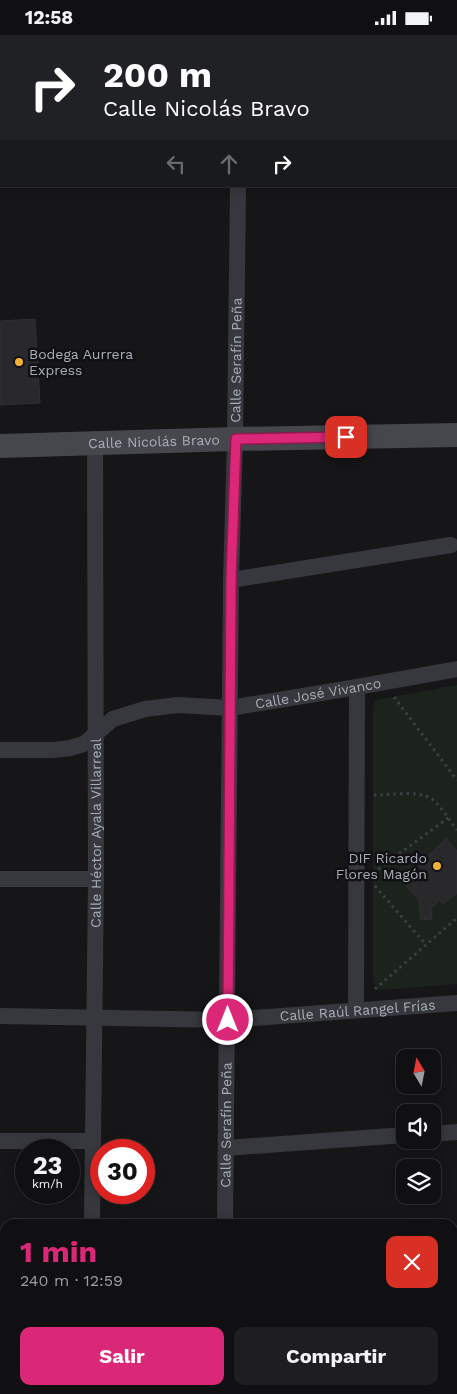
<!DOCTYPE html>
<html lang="es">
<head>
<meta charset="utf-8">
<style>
	:root { --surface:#101012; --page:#1e1e20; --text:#f1f3f6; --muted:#9c9d9f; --line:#303032; --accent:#db2777 }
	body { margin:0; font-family:"Work Sans",sans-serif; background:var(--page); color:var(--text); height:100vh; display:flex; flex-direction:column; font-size:19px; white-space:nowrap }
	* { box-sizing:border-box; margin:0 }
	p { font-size:16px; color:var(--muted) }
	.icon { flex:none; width:28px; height:28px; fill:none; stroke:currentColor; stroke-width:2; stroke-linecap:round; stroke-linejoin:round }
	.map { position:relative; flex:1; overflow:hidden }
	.panel { position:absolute; left:0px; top:1184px; width:458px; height:176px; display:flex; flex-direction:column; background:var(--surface); border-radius:15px 15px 0 0; box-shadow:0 2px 12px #0003,0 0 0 1px var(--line) }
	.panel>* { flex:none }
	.banner { position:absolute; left:0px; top:0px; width:458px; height:152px; box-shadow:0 2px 12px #0003,0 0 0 1px var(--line); background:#202124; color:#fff; overflow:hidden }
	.needle { width:32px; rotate:350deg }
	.fabs { position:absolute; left:396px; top:1014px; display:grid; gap:10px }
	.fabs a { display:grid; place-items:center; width:45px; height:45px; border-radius:10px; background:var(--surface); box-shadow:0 2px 12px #0003,0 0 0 1px var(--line); font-size:25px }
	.speed { position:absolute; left:15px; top:1104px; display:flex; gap:10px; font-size:25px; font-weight:700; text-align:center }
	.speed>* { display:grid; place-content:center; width:65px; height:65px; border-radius:50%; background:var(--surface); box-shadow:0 2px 12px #0003,0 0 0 1px var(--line); line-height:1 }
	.speed small { font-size:12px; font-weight:400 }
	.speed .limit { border:8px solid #d22; background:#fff; color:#111 }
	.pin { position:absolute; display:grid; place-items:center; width:42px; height:42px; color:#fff; margin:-21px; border-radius:10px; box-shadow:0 2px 8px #0006 }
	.me { position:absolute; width:55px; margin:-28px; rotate:0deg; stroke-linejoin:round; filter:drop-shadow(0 0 4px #0008) }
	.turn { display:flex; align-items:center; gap:18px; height:105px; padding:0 20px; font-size:22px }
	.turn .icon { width:65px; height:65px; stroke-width:2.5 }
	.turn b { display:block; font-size:35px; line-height:42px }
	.lanes { display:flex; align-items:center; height:48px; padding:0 20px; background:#0003; justify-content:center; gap:25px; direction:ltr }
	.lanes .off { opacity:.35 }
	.round { display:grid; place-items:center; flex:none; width:52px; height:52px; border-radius:10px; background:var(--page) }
	.summary { display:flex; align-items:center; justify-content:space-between; height:85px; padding:0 20px }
	h1 { font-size:30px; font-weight:700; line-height:38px; color:var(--accent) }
	.button { display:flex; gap:10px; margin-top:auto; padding:10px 20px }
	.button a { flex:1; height:58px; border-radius:10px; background:var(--accent); color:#fff; font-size:20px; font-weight:700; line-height:58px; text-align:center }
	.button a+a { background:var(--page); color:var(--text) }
	.status { display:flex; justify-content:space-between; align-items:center; height:35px; padding:0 25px; background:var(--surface); direction:ltr }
	.status svg { height:14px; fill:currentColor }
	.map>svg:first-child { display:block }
	.green { fill:#1c231d }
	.building { fill:#29292c; stroke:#303034 }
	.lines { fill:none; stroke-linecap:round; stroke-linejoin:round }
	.path { stroke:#3d3f44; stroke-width:3; stroke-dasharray:2.5 4; stroke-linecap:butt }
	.street { stroke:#37383d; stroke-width:16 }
	.secondary { stroke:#45474d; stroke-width:24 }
	.route-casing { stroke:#8e194d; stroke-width:12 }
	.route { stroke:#db2777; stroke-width:9 }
	.poi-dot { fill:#f2b134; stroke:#111113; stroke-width:2 }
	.labels { text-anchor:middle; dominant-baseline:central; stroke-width:5; stroke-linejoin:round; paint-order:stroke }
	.poi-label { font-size:14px; fill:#a8adb8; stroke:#111113; text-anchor:start }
	.street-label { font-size:14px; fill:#a8adb8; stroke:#111113 }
</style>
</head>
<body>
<div class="status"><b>12:58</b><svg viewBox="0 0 49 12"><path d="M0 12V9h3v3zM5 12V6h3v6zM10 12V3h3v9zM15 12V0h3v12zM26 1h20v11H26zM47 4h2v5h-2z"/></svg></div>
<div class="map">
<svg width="457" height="1359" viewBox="0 0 457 1359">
	<rect width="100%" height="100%" fill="#161618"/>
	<path class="green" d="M 457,650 L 457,949 L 380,955 L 373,947 L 373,672 L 376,665 Z"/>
	<g class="building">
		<path d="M 35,284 L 40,368 L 0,370 L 0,286 Z"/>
		<path d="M 446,804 L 457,816 L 457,858 L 443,869 L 440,865 L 431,873 L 432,884 L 421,885 L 419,865 L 402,846 Z"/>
	</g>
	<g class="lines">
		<g class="path">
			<path d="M 394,662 L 457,745"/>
			<path d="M 374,760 C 389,760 419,755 432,764 C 442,772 449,785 457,795"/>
			<path d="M 373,838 L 448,783"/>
			<path d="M 375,851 L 426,910"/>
			<path d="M 375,954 L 457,883"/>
		</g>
		<g class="street">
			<path d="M 235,0 L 235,1"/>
			<path d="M 231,545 L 451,510"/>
			<path id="s1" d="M 0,715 L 54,715 L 70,713 L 84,709 L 113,684 L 145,674 L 178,670 L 230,673 L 357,652 L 457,634"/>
			<path d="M 0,844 L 96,844"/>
			<path d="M 356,975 L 357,652"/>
			<path id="s2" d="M 0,981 L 227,985 L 457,968"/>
			<path d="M 432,1099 L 457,1097"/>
			<path d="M 0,1106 L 92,1106"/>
			<path d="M 226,1113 L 405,1100"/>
			<path id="s3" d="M 92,1189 L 96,844 L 95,407"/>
			<path id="s4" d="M 225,1189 L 231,545 L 235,404 L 238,151"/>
			<path d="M 452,1228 L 457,1228"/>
			<path d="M 0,1236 L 5,1236"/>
			<path d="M 96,1355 L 96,1359"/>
			<path d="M 225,1355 L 225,1359"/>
		</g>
		<g class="secondary">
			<path d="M 456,96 L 457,96"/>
			<path d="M 0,100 L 1,100"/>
			<path id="s5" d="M 0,411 L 235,404 L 457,400"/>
		</g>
	</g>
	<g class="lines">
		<defs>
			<path id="route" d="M 228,985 L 231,545 L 236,404 L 346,402"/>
		</defs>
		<use href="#route" class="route-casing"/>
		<use href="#route" class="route"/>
	</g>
	<g class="poi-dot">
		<circle cx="19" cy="327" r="5"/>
		<circle cx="437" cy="831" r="5"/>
	</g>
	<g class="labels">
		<g class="poi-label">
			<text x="29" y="319">Bodega Aurrera<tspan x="29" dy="16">Express</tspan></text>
			<text x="427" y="823" text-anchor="end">DIF Ricardo<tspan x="427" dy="16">Flores Magón</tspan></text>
		</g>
		<g class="street-label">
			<text stroke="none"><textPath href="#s4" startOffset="864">Calle Serafín Peña</textPath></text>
			<text stroke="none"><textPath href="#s5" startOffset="154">Calle Nicolás Bravo</textPath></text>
			<text stroke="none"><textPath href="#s1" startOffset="331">Calle José Vivanco</textPath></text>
			<text stroke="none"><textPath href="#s3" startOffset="391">Calle Héctor Ayala Villarreal</textPath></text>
			<text stroke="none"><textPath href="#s2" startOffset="358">Calle Raúl Rangel Frías</textPath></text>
			<text stroke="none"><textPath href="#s4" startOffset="99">Calle Serafín Peña</textPath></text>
		</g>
	</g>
</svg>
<div class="fabs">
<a><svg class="needle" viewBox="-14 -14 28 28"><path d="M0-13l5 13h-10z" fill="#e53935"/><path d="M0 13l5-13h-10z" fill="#9c9d9f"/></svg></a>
<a><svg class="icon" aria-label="sound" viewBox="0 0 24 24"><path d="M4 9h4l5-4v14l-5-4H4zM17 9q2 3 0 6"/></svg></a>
<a><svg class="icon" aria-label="layers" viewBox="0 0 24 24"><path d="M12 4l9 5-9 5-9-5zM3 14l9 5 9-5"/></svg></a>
</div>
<div class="speed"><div>23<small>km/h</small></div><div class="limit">30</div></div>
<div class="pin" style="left:346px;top:402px;background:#d93025"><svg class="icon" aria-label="arrive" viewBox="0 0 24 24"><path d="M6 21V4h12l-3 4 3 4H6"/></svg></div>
<svg class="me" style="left:228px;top:985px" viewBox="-20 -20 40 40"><circle r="17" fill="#db2777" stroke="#fff" stroke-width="3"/><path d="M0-11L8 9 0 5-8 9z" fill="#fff"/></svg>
<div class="banner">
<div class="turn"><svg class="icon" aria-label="right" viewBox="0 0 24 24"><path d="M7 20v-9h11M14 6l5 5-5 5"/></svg><div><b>200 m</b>Calle Nicolás Bravo</div></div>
<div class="lanes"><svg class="icon off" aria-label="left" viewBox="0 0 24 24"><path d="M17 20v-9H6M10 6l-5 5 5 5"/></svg><svg class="icon off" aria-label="ahead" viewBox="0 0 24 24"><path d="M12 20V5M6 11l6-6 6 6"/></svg><svg class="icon" aria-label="right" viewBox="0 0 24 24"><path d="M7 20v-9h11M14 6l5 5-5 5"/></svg></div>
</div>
<section class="panel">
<div class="summary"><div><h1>1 min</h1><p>240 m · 12:59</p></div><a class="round" style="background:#d93025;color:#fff"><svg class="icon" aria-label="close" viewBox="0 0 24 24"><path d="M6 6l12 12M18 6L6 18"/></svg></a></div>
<div class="button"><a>Salir</a><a>Compartir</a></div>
</section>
</div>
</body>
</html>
